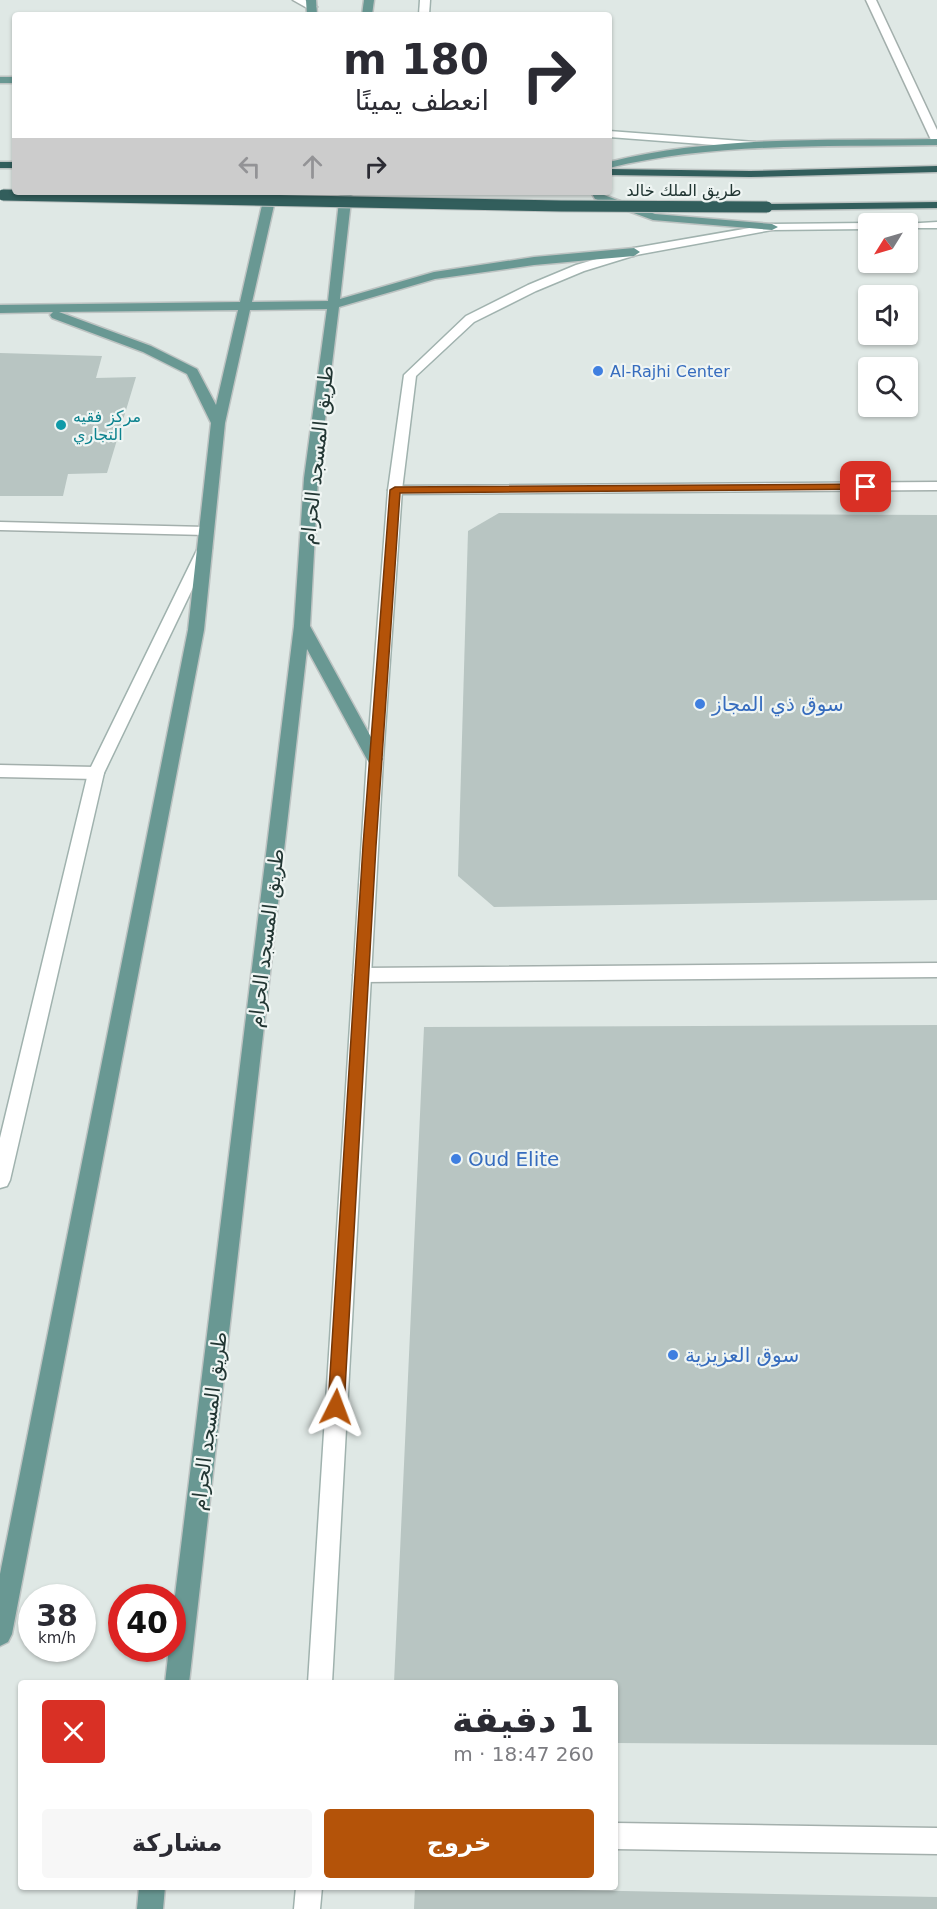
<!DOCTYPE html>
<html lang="ar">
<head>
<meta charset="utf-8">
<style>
	:root { --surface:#fff; --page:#f7f7f7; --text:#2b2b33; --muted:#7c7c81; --accent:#b45309 }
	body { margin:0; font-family:"DejaVu Sans","Noto Sans Arabic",sans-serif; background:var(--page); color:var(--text); direction:rtl; height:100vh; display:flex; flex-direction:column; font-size:22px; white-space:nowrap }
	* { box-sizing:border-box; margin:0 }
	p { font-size:20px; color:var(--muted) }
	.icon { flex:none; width:33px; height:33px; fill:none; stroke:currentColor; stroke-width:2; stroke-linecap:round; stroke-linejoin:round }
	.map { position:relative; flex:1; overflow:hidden; direction:ltr }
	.panel { position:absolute; left:18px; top:1680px; width:600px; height:210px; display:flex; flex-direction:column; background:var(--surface); border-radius:6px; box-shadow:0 2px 4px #0004; direction:rtl }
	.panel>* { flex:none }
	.banner { position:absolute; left:12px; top:12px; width:600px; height:183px; border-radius:6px; box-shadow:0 2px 4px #0004; direction:rtl; background:#fff; color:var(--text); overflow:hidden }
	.needle { width:39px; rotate:233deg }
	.tools { position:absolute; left:858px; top:213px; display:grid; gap:12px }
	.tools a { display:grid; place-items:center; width:60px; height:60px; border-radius:6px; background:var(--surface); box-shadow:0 2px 4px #0004; font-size:30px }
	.speed { position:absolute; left:18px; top:1584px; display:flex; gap:12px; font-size:30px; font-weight:700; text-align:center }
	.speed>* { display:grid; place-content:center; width:78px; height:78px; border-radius:50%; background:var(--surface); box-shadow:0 2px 4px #0004; line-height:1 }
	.speed small { font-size:15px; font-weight:400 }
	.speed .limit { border:9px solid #d22; background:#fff; color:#111 }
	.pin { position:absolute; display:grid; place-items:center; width:51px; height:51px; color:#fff; margin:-26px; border-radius:12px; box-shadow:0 3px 9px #0006 }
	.me { position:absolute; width:66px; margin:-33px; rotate:3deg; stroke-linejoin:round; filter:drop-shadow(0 0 4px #0008) }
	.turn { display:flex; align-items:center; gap:21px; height:126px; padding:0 24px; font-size:27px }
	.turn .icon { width:78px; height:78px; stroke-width:2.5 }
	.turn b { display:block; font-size:42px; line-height:51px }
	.lanes { display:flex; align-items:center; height:57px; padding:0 24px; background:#0003; justify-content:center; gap:30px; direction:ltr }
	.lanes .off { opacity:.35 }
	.round { display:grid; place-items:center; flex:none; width:63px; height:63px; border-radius:6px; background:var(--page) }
	.head { display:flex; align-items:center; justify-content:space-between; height:102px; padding:0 24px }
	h1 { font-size:36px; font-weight:800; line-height:45px }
	.primary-button { display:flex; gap:12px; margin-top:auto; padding:12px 24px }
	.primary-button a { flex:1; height:69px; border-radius:6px; background:var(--accent); color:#fff; font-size:24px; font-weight:800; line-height:69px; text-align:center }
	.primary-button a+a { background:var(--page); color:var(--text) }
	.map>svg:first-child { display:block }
	.building { fill:#b8c5c2 }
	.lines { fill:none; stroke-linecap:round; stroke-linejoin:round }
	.street-casing { stroke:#a3afac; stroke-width:3 }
	.secondary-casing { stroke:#a0b2ae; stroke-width:3 }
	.primary-casing { stroke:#bdc3c2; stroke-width:3 }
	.highway-casing { stroke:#bdc3c2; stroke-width:3 }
	.street { fill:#fff; fill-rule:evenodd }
	.secondary { fill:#fff; fill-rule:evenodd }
	.primary { fill:#699893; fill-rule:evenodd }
	.highway { fill:#325e5c; fill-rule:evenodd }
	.highway-bridge-casing { stroke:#bdc3c2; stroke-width:13; stroke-linecap:butt }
	.highway-bridge { stroke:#325e5c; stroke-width:11 }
	.route { fill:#b45309; stroke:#753606; stroke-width:1.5 }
	.shop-dot { fill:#3f7fe0; stroke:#eff5f3; stroke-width:2 }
	.culture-dot { fill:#0f9aa8; stroke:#eff5f3; stroke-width:2 }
	.labels { text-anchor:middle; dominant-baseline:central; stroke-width:4.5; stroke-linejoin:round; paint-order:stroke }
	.far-street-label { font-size:16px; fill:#223633; stroke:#eff5f3 }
	.far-shop-label { font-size:16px; fill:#366cbe; stroke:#eff5f3; text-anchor:start }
	.far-culture-label { font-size:16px; fill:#0d838f; stroke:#eff5f3; text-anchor:start }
	.street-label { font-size:20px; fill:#223633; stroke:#eff5f3 }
	.shop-label { font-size:20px; fill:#366cbe; stroke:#eff5f3; text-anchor:start }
</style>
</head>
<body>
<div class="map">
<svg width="937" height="1909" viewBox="0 0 937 1909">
	<rect width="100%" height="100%" fill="#dfe8e5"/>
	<g class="building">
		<path d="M 0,353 L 102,356 L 96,378 L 136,377 L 107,473 L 68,474 L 63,496 L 0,496 Z"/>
		<path d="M 499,513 L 937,515 L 937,900 L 494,907 L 458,876 L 468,531 Z"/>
		<path d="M 937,1025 L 937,1745 L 615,1743 L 615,1683 L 394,1683 L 424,1027 Z"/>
		<path d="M 415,1887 L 937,1897 L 937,1909 L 414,1909 Z"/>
	</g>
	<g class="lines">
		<defs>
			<g id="street">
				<path d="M 293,0 L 305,0 L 317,7 L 309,9 Z"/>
				<path d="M 866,0 L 876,0 L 937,130 L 937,145 L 932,142 Z"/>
				<path d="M 937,482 L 937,490 L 395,494 L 388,490 L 395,486 Z"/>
				<path d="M 0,522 L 206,527 L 213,531 L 206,535 L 0,530 Z"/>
				<path d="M 0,765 L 96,767 L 102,769 L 104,773 L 102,777 L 96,779 L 0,777 Z"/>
				<path d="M 937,963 L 937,977 L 362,982 L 356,980 L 353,975 L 356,970 L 362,968 Z"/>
				<path d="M 615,1823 L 937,1828 L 937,1854 L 615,1849 Z"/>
			</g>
			<g id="secondary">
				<path d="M 420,0 L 430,0 L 429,15 L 419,15 Z"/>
				<path d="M 609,131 L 755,142 L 760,145 L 755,148 L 609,137 Z"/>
				<path d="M 937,222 L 937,228 L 908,228 L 908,224 L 903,224 Z"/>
				<path d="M 868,223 L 872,224 L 868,224 L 868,229 L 772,230 L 636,255 L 584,271 L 536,291 L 474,322 L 416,376 L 402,490 L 383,759 L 332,1683 L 308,1683 L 367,759 L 388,490 L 404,375 L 466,316 L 528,285 L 576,265 L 634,248 L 772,224 Z"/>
				<path d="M 205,544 L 212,548 L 104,773 L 10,1180 L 7,1186 L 0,1188 L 0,1138 L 88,773 L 198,548 Z"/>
				<path d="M 296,1887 L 322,1887 L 320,1909 L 294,1909 Z"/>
			</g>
			<g id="primary">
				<path d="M 306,0 L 316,0 L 317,15 L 307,15 Z"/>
				<path d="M 364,0 L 374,0 L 372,15 L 362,15 Z"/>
				<rect x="0" y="77" width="15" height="6"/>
				<path d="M 937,139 L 937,145 C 828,147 715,142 609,168 L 609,162 C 715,135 828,141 937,139 Z"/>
				<path d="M 265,192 L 277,192 L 252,302 L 328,301 L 340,192 L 352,192 L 340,299 L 434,272 L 534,257 L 634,248 L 640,252 L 634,256 L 534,265 L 435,279 L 339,307 L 318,478 L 310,626 L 383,759 L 381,763 L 369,763 L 307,649 L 189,1683 L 165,1683 L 169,1648 L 172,1648 L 172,1620 L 294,626 L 304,478 L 327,309 L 250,310 L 225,423 L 204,630 L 12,1634 L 8,1642 L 0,1646 L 0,1574 L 188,630 L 211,423 L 187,374 L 143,352 L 52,318 L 50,315 L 53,312 L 0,313 L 0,305 L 240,302 ZM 238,310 L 216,405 L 197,369 L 151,346 L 59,312 Z"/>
				<path d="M 591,192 L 603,192 L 604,195 L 655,214 L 772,224 L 778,227 L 772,230 L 653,220 L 595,199 Z"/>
				<path d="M 139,1887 L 165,1887 L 163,1909 L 137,1909 Z"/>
			</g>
			<g id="highway">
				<rect x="0" y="162" width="15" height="6"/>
				<path d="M 937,166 L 937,172 L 750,177 L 609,175 L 609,169 L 750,171 Z"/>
				<path d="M 937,202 L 937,208 L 767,210 L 761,207 L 767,204 Z"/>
			</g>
		</defs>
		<use href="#street" class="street-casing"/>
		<use href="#secondary" class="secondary-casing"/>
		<use href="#primary" class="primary-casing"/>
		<use href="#highway" class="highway-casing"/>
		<use href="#street" class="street"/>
		<use href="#secondary" class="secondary"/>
		<use href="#primary" class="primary"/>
		<use href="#highway" class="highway"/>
		<defs>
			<path id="highway-bridge" d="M 3,195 L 561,206 L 767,207"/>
		</defs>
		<use href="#highway-bridge" class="highway-bridge-casing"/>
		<use href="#highway-bridge" class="highway-bridge"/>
	</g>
	<path class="route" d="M 866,484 L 872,487 L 870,489 L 400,493 L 376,846 L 344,1407 L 342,1412 L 336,1415 L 330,1412 L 328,1407 L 363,846 L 390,490 L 395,487 Z"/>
	<g class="shop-dot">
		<circle cx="598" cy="371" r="6"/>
		<circle cx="700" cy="704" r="6"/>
		<circle cx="456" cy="1159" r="6"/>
		<circle cx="673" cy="1355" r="6"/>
	</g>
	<circle class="culture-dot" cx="61" cy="425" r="6"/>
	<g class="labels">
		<g class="far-street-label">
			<text x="684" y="190">طريق الملك خالد</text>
		</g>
		<g class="far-shop-label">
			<text x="610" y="371">Al-Rajhi Center</text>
		</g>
		<g class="far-culture-label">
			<text x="73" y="416">مركز فقيه<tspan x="73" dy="18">التجاري</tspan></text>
		</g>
		<g class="street-label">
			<text transform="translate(317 455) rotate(-84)">طريق المسجد الحرام</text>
			<text transform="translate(266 938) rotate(-83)">طريق المسجد الحرام</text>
			<text transform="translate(209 1421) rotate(-83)">طريق المسجد الحرام</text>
		</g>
		<g class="shop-label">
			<text x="712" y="704">سوق ذي المجاز</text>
			<text x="468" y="1159">Oud Elite</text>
			<text x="685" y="1355">سوق العزيزية</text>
		</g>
	</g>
</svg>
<div class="tools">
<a><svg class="needle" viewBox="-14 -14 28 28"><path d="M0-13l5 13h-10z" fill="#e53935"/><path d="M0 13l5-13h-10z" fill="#7c7c81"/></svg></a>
<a><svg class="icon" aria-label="sound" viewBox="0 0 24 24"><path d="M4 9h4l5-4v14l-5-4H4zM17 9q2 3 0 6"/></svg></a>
<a><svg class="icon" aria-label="search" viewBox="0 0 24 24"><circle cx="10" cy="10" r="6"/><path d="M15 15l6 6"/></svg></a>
</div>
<div class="speed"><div>38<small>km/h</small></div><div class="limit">40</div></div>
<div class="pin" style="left:866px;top:487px;background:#d93025"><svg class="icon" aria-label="arrive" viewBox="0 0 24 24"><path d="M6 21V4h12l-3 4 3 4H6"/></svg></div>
<svg class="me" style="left:336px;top:1407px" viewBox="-20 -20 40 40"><path d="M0-17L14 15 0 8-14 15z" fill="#b45309" stroke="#fff" stroke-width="4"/></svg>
<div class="banner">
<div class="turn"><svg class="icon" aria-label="right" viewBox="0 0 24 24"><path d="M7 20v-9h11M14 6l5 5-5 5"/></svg><div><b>180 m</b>انعطف يمينًا</div></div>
<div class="lanes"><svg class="icon off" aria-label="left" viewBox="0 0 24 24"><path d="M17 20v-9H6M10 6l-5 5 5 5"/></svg><svg class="icon off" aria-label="ahead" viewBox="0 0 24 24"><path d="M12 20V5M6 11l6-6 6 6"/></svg><svg class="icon" aria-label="right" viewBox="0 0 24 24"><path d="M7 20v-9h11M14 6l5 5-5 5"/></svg></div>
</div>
<section class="panel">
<div class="head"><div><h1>1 دقيقة</h1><p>260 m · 18:47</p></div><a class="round" style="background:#d93025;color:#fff"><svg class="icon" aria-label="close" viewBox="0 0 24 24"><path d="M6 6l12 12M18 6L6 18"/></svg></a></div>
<div class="primary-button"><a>خروج</a><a>مشاركة</a></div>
</section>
</div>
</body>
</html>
